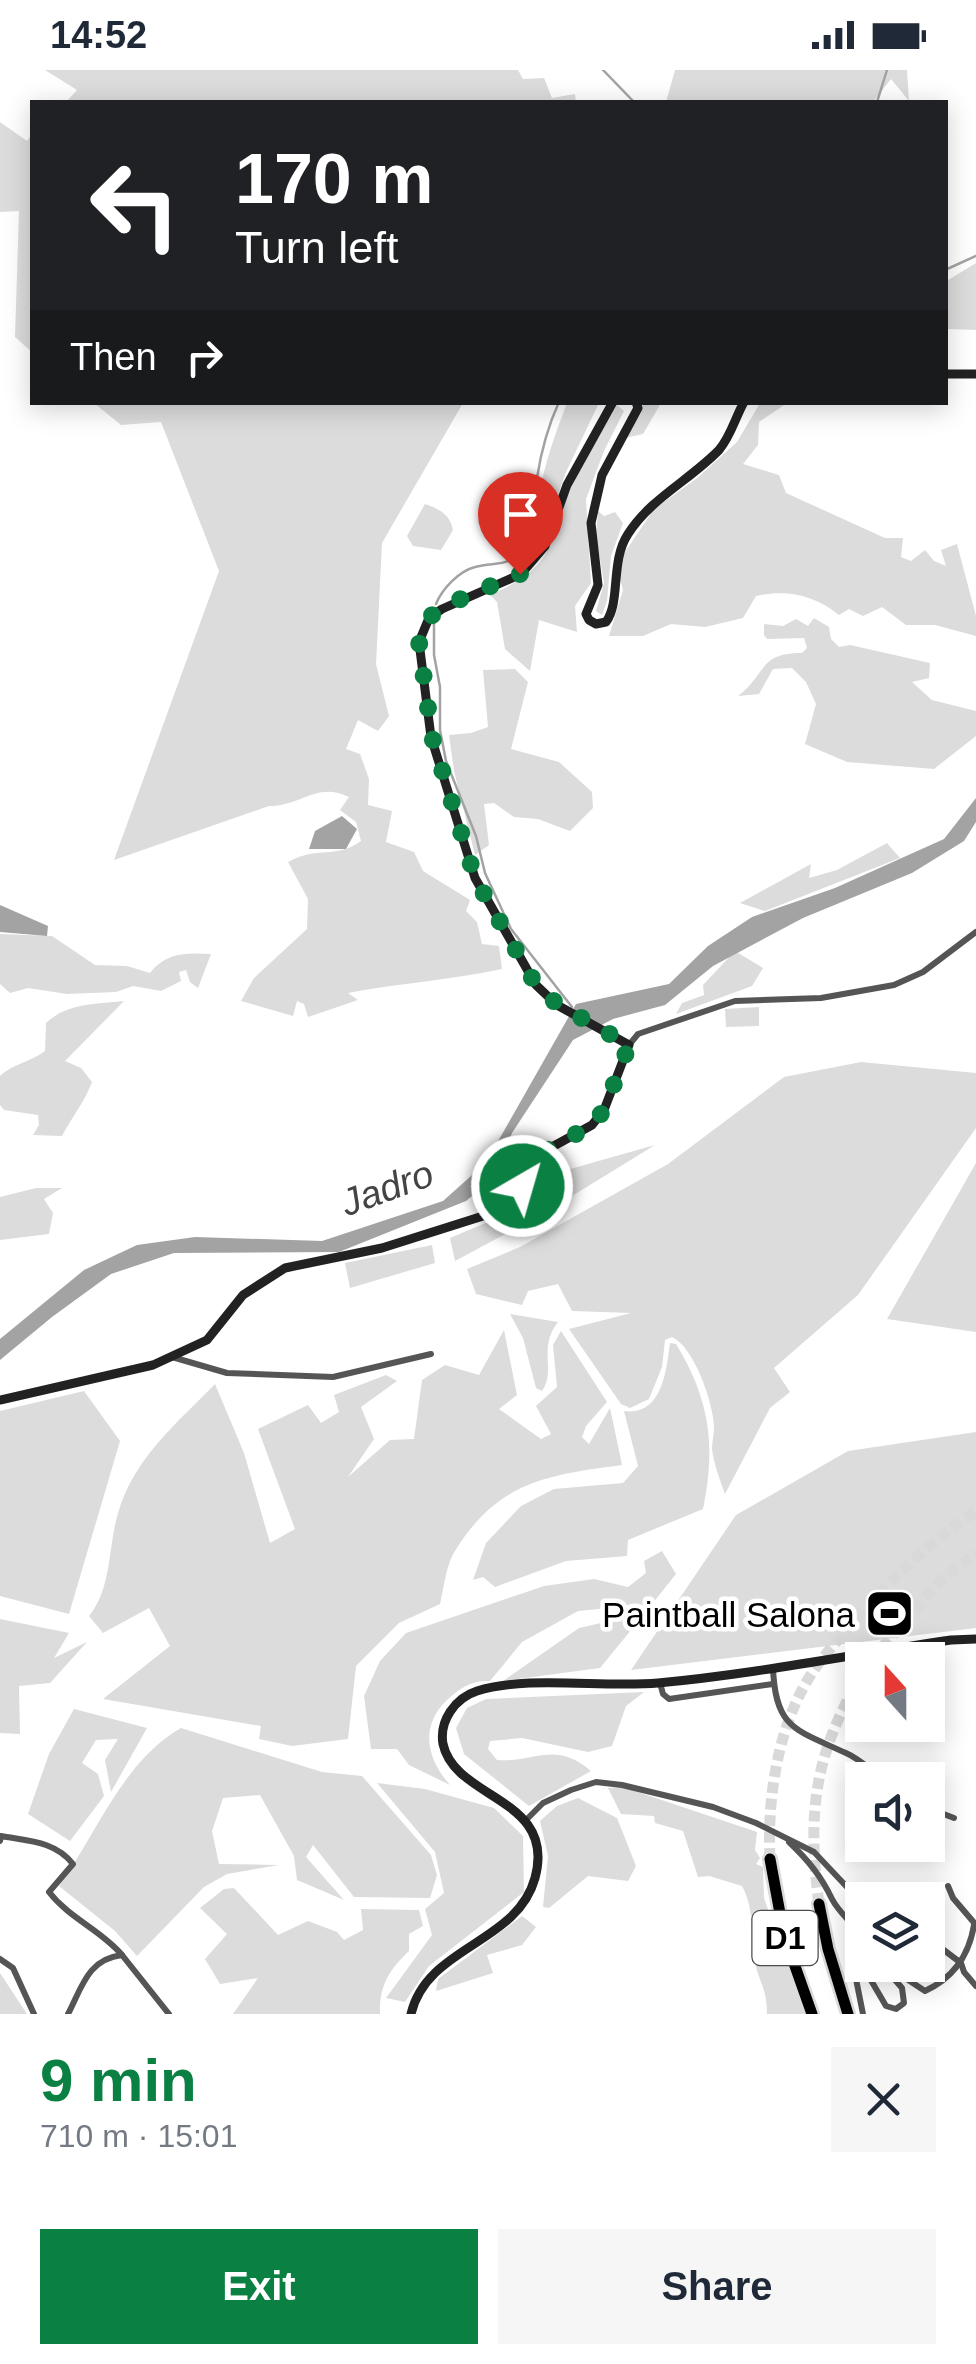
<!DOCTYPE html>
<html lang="en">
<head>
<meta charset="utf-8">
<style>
	:root { --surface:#fff; --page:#f6f6f7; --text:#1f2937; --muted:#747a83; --accent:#0b8043 }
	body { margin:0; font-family:Helvetica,sans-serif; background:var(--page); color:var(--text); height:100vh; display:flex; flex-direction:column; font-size:38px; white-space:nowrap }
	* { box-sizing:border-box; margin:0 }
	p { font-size:32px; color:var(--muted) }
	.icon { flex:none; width:55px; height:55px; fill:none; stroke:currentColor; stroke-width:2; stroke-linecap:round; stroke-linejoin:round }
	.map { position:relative; height:1944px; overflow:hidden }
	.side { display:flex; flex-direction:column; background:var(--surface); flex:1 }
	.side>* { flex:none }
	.hud { position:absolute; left:30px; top:30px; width:918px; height:305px; border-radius:0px; box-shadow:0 5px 25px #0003; background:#202124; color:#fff; overflow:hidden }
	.needle { width:65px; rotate:339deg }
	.controls { position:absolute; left:845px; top:1572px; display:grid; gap:20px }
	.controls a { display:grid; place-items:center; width:100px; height:100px; border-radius:0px; background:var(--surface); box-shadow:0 5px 25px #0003; font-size:50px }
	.pin { position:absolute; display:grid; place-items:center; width:85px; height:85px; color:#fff; margin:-102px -42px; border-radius:50% 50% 50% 0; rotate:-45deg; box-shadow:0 0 10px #0007 }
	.pin .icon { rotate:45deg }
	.me { position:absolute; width:110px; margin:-55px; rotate:38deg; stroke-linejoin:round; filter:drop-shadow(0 0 8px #0008) }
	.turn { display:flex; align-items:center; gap:35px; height:210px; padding:0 40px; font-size:45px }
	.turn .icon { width:130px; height:130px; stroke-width:2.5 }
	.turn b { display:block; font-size:70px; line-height:85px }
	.then { display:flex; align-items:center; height:95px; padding:0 40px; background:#0003; gap:20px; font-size:38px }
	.round { display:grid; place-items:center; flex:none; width:105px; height:105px; border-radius:0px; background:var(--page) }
	.head { display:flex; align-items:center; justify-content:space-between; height:170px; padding:0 40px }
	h1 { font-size:60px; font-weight:800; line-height:75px; color:var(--accent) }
	.action { display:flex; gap:20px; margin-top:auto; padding:20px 40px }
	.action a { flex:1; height:115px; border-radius:0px; background:var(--accent); color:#fff; font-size:40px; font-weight:800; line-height:115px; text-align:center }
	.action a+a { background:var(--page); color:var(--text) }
	.status { display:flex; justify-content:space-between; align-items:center; height:70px; padding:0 50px; background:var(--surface); direction:ltr }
	.status svg { height:28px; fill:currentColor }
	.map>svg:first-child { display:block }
	.green { fill:#dcdcdc }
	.water { fill:#a3a3a3 }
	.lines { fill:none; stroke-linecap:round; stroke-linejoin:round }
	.stream { stroke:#a3a3a3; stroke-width:2.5 }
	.highway-tunnel { stroke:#d9d9d9; stroke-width:11; stroke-dasharray:11 5.5; stroke-linecap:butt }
	.highway-casing { stroke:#dbdbdb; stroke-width:16 }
	.street { stroke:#555; stroke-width:6 }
	.secondary { stroke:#222; stroke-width:9 }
	.highway { stroke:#000; stroke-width:11 }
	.route { stroke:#0b8043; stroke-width:18; stroke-dasharray:0 32.4 }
	.labels { text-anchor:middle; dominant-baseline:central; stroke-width:9; stroke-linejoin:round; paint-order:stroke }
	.shield { fill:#fff; stroke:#4c4c4c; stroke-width:2.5 }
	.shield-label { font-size:32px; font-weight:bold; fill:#000 }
	.poi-label { font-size:35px; fill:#000; stroke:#fff; text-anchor:end }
	.water-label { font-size:38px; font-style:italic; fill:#444; stroke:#fff }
</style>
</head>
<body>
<div class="status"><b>14:52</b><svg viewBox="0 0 49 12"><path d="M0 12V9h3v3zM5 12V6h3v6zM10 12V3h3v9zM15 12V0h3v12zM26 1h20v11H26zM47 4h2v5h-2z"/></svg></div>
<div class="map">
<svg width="976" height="1944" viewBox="0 0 976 1944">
	<rect width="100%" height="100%" fill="#fff"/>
	<g class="green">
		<path d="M 45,0 L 518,0 L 523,9 L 544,8 L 552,28 L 575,24 L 576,32 L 57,32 L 67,31 L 77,20 Z"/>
		<path d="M 675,0 L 907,0 L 909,31 L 891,9 L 873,32 L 666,32 Z"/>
		<path d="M 0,52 L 27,71 L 32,64 L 32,282 L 15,267 L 19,141 L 0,142 Z"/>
		<path d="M 976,193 L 976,260 L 948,259 L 945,258 L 945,212 Z"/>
		<path d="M 94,333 L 463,333 L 382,473 L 376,594 L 389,646 L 378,661 L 358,650 L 346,679 L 360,684 L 369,709 L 368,735 L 392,741 L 386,772 L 414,782 L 423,801 L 470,830 L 466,841 L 477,852 L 482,874 L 499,876 L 502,899 C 451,910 400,913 348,923 L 358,930 L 308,947 L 304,934 L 297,931 L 293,946 L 241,931 L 254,908 L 307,859 L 308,829 L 288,792 C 319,775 334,790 361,771 L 356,752 L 340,740 L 349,727 C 317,711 302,736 269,736 L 114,790 L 219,501 L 161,352 L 121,355 Z"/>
		<path d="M 567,333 L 599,333 L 566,402 L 543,468 C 527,436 555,365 567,333 Z"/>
		<path d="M 643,333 L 661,333 L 643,364 L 625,368 L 641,343 Z"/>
		<path d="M 760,333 L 787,333 L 759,352 L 758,375 L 743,394 L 779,405 L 786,423 L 885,468 L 903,468 L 901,487 L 911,491 L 925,480 L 934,491 L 946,496 L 941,480 L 957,474 L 976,546 L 976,566 L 935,555 L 906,555 L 882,537 L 863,546 L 849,539 L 839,545 C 815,525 786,519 756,526 L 743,548 L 705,557 L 671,554 L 643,566 L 609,566 L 623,520 L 619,505 L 623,485 L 654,439 L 696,409 L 737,372 Z"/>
		<path d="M 617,335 L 624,341 L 604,381 L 586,429 L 591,513 L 575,536 L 577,562 L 539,550 L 530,601 L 505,579 L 497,532 L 490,525 C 557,495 546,478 571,418 C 583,390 602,362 617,335 Z"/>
		<path d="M 425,434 C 439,439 450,444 453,460 L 441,480 L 413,476 L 407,466 Z"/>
		<path d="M 598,441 L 604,446 L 615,442 L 623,453 L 611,486 L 607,531 L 602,545 L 596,541 L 604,513 L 596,466 Z"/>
		<path d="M 814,548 L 829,557 L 831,569 L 839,577 L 850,575 L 930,593 L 929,608 L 912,612 L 932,630 L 976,641 L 976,666 L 934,699 L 847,692 L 805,674 L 816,634 L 806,612 L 792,598 L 773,599 L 759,624 L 738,626 C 767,604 758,583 802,583 L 807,578 L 804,568 L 767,569 L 764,565 L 764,554 L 783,556 L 796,549 L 808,556 Z"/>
		<path d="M 515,599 L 528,612 L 511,679 L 559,692 L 592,722 L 593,738 L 570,761 L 538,749 L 514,747 L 494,733 L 484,734 L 489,775 L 475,785 L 454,701 L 449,665 L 471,663 L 488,657 L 483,600 Z"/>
		<path d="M 887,773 L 900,788 L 765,841 L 740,833 L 811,794 L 809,808 L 837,800 Z"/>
		<path d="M 0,864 L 52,866 L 95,895 L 127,896 L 150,903 C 167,882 186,883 211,884 L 198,918 L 190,912 L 186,900 L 179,902 L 181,911 L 161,921 L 133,916 L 116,922 L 67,924 L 28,918 L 10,923 L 0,914 Z"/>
		<path d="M 735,881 L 763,898 L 752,916 L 676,944 L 682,933 L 704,925 L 703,915 Z"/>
		<path d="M 124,931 L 65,991 L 81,998 L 92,1012 C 84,1033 72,1047 62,1066 L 33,1065 L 39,1055 L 38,1045 L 4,1040 L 0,1035 L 0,1006 C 12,994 31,992 45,981 L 46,953 C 67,933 96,934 124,931 Z"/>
		<path d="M 759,937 L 759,956 L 726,957 L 725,939 Z"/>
		<path d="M 861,992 L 976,1003 L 976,1058 L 858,1225 L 774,1298 L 790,1322 L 770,1338 L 725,1424 C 720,1410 714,1395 712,1379 C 712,1372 714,1364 714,1356 C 713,1332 694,1277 672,1267 L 665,1270 L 662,1297 L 649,1329 L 630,1338 L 621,1334 L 569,1259 L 631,1243 L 572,1241 L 558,1214 L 528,1221 L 522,1235 L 476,1224 L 467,1199 L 520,1177 L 668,1094 L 784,1007 Z"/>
		<path d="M 655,1075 L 546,1142 L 455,1191 L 450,1168 L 502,1146 L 549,1105 Z"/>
		<path d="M 976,1093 L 976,1262 L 887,1249 Z"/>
		<path d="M 36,1118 L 62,1118 L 44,1129 L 53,1143 L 49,1164 L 0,1170 L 0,1127 Z"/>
		<path d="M 432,1175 L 435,1193 L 350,1218 L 345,1193 Z"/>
		<path d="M 510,1244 L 558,1252 C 537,1279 557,1300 542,1321 L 536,1318 L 523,1268 Z"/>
		<path d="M 504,1260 L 517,1325 L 499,1339 L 541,1369 L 551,1364 L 536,1336 L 557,1317 L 553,1275 L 561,1261 L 607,1332 L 586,1356 L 582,1367 L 589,1374 L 610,1338 L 622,1395 C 548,1405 498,1411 455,1481 C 446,1495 444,1517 440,1534 L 399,1553 L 356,1596 L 348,1669 L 292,1676 L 259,1669 L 261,1656 L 103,1629 L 170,1576 L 149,1538 L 103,1563 L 89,1546 C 112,1518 108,1477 118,1443 C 134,1388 177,1353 215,1314 L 244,1383 L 270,1473 L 295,1459 L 258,1359 L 308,1335 L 321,1353 L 339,1342 L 334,1325 L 386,1305 L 397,1311 L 361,1337 L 374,1369 L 348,1407 L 390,1370 L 414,1369 L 422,1310 L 445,1295 L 479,1305 Z"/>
		<path d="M 670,1273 L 676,1274 C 710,1330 716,1375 703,1439 L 628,1470 L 627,1486 L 566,1491 L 495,1517 L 483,1507 L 473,1510 L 486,1473 L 521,1436 L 554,1419 L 623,1413 L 638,1396 L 624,1341 C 662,1346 666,1302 670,1273 Z"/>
		<path d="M 84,1321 L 120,1371 L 69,1544 L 0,1526 L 0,1341 Z"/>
		<path d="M 976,1362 L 976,1558 L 631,1600 L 736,1445 L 848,1381 Z"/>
		<path d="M 662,1481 L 676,1504 L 652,1534 L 578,1541 L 522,1572 L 490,1611 C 472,1610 460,1618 447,1630 C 420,1656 426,1688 450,1715 L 409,1695 L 397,1679 L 371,1679 L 364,1626 L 380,1591 L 406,1563 L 544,1516 L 594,1509 L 628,1517 L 646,1503 L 644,1491 Z"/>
		<path d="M 645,1543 L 600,1598 L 503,1611 L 579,1558 Z"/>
		<path d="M 0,1549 L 69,1563 L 54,1588 L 87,1572 L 50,1613 L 19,1616 L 20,1664 L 0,1663 Z"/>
		<path d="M 644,1622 L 626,1636 L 612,1676 L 588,1682 L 522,1668 L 490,1671 L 488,1679 L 497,1690 C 536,1693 554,1670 591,1701 L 529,1736 L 464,1684 L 456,1658 L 467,1638 L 486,1629 Z"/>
		<path d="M 74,1639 L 147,1658 L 111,1722 L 105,1690 L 118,1669 L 96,1670 L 82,1693 L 98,1704 L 104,1726 L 70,1771 L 28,1744 L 49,1684 Z"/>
		<path d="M 181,1658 L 322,1702 L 362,1706 L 431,1785 L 437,1805 L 430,1828 L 354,1827 L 313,1775 L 306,1787 L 344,1830 L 297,1810 L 294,1786 L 260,1725 L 223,1728 L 212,1761 L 219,1794 L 279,1795 L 227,1804 L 204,1817 L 137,1886 L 115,1861 L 59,1816 C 97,1763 123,1691 181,1658 Z"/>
		<path d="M 377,1713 L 425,1719 L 494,1738 L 523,1766 L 524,1822 L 429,1896 L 405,1932 L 386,1928 L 432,1865 L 425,1839 L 444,1823 L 435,1782 Z"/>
		<path d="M 623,1717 L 757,1762 L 755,1780 L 760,1788 L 756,1794 L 763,1797 L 764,1828 L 804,1944 L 767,1944 C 767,1917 758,1911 754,1888 C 750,1862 755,1840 742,1816 L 709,1806 L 698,1807 L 683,1761 L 655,1753 L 654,1746 L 621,1744 L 608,1718 Z"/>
		<path d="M 578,1728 L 617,1748 L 636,1796 L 628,1811 L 588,1806 L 549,1838 L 543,1837 L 548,1786 L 540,1751 L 557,1736 Z"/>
		<path d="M 234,1818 L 278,1865 L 308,1851 L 337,1862 L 344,1870 L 363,1860 L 361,1839 L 419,1840 L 423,1856 L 409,1864 L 409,1881 C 389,1900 379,1916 380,1944 L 233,1944 L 258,1908 L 220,1914 L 205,1889 L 227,1864 L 200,1838 L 224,1819 Z"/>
		<path d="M 522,1846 L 536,1857 L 522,1875 L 487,1885 L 493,1903 L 436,1921 L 438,1909 Z"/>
		<path d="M 0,1903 L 27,1944 L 0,1944 Z"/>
	</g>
	<g class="water">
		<path d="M 976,728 L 976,752 L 964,771 L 912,803 L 803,848 L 713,896 L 665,935 L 613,949 L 573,970 L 512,1063 L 494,1108 L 466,1131 L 339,1182 L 174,1183 L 111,1204 L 52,1247 L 0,1290 L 0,1269 L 84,1200 L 137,1175 L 195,1167 L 322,1171 L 443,1131 L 471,1106 L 497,1073 L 576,934 L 669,914 L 708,876 L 752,847 L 835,818 L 944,769 Z"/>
		<path d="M 342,746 L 357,759 L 346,779 L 309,779 L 315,761 Z"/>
		<path d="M 0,835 L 48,856 L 47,866 L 0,862 Z"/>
	</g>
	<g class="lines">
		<g class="stream">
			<path d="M 603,0 L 634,32"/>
			<path d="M 877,32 L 887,0"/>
			<path d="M 945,200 L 976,186"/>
			<path d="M 436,534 C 442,519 459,501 475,497 C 495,491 509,499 524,477 C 536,458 534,430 537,408 C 541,382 548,356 559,332"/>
			<path d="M 434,554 L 434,585 L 440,617 L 440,660 L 446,691 L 476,766 L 485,803 L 511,859 L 572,937"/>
		</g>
		<g class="highway-tunnel">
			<path d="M 871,1590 L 940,1511 L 976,1483"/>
			<path d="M 770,1789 C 767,1726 778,1651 816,1597 C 830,1578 846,1561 861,1544 C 896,1504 932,1471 976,1441"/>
			<path d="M 819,1834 C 807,1742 814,1685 862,1604"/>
		</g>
		<defs>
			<g id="highway">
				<path d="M 770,1789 L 784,1865 L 812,1944"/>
				<path d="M 819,1834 L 828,1879 L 848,1944"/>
			</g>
		</defs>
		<use href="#highway" class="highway-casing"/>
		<g class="street">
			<path d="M 629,975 L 638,964 L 735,931 L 821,928 L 894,915 L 923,902 L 976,862"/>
			<path d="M 172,1287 L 227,1303 L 333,1307 L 431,1284"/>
			<path d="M 773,1597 C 775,1659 796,1660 846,1683 C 860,1689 872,1701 884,1710"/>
			<path d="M 660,1613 L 663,1624 L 669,1629 L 773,1614"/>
			<path d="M 928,1738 L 954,1748"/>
			<path d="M 525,1751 L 543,1733 L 571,1720 L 596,1712 L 622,1715 L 713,1737 L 756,1753 L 814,1782 L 862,1833"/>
			<path d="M 0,1771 L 1,1766 C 28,1771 55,1771 73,1794 L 49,1822 C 70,1849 101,1860 122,1885"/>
			<path d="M 789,1772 C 808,1790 821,1806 832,1829 C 839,1843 854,1854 862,1867"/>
			<path d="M 948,1816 L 953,1828 L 976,1855"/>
			<path d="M 928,1868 L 961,1893 L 964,1902 L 976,1916"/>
			<path d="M 0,1889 L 13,1898 L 34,1944"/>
			<path d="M 887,1896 L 925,1921 C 953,1908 969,1886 974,1855"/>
			<path d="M 68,1944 C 82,1917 88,1889 122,1885 L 169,1944"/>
			<path d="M 863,1944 L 854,1899 L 862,1895 L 886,1936 L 896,1939 L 904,1933 L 902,1918 L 882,1895"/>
		</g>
		<g class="secondary">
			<path d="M 945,304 L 976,304"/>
			<path d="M 636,332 L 638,338 L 602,405 L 591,453 L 598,515 L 586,544 L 589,550 L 596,554 L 606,552 C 621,532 610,491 628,464 C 651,428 690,410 719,380 C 731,366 735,348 744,332"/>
			<path d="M 0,1330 L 153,1295 L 207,1270 L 243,1225 L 285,1198 L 382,1178 L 483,1146 L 521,1116 L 541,1083 L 592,1055 L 604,1040 L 629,975 L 557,935 L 536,915 L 475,808 L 431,667 L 419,572 L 429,548 L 442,539 L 521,504 L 545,476 L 567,415 L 613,332"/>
			<path d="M 411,1944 C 427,1876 517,1874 535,1808 C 557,1727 455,1730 443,1674 C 439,1651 455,1628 477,1621 C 527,1605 603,1618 658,1613 C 756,1604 854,1584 951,1570 L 976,1569"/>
		</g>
		<use href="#highway" class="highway"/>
	</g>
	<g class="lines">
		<path class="route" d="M 520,504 C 500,513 440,534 427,550 C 422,556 421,564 419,572 L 432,667 L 475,808 L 536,915 L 557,934 L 629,975 L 604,1040 L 592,1055 L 542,1083 L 522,1116"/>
	</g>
	<defs>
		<symbol id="stadium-square" viewBox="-11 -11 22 22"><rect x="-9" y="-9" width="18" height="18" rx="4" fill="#000" stroke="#fff"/><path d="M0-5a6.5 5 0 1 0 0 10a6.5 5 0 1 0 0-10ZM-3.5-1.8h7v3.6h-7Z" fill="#fff"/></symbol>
	</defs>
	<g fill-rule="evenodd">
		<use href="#stadium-square" x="862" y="1516" width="55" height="55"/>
	</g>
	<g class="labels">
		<rect class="shield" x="752.5" y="1841" width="65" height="54" rx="8"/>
		<g class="shield-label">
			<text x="785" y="1868">D1</text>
		</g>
		<g class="poi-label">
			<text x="855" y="1544">Paintball Salona</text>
		</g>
		<g class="water-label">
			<text transform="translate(387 1118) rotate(-20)">Jadro</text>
		</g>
	</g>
</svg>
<div class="controls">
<a><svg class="needle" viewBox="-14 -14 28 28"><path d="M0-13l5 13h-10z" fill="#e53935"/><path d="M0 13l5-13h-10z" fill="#747a83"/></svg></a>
<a><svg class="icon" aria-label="sound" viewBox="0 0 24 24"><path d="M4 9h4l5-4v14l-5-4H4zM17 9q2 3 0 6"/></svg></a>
<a><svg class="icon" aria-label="layers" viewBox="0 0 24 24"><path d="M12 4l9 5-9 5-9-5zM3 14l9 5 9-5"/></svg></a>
</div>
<div class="pin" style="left:520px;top:504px;background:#d93025"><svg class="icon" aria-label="arrive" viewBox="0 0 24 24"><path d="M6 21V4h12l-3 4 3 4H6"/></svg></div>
<svg class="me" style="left:522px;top:1116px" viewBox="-20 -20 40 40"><circle r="17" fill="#0b8043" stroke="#fff" stroke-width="3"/><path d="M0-11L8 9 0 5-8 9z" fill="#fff"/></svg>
<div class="hud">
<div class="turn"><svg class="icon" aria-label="left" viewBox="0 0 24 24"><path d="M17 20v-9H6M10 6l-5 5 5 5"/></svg><div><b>170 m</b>Turn left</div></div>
<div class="then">Then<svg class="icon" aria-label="right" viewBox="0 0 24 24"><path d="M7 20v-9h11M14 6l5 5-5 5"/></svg></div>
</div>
</div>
<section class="side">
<div class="head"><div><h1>9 min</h1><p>710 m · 15:01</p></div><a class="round"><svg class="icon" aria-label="close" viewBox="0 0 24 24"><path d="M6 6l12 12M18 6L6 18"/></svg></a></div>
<div class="action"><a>Exit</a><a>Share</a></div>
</section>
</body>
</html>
